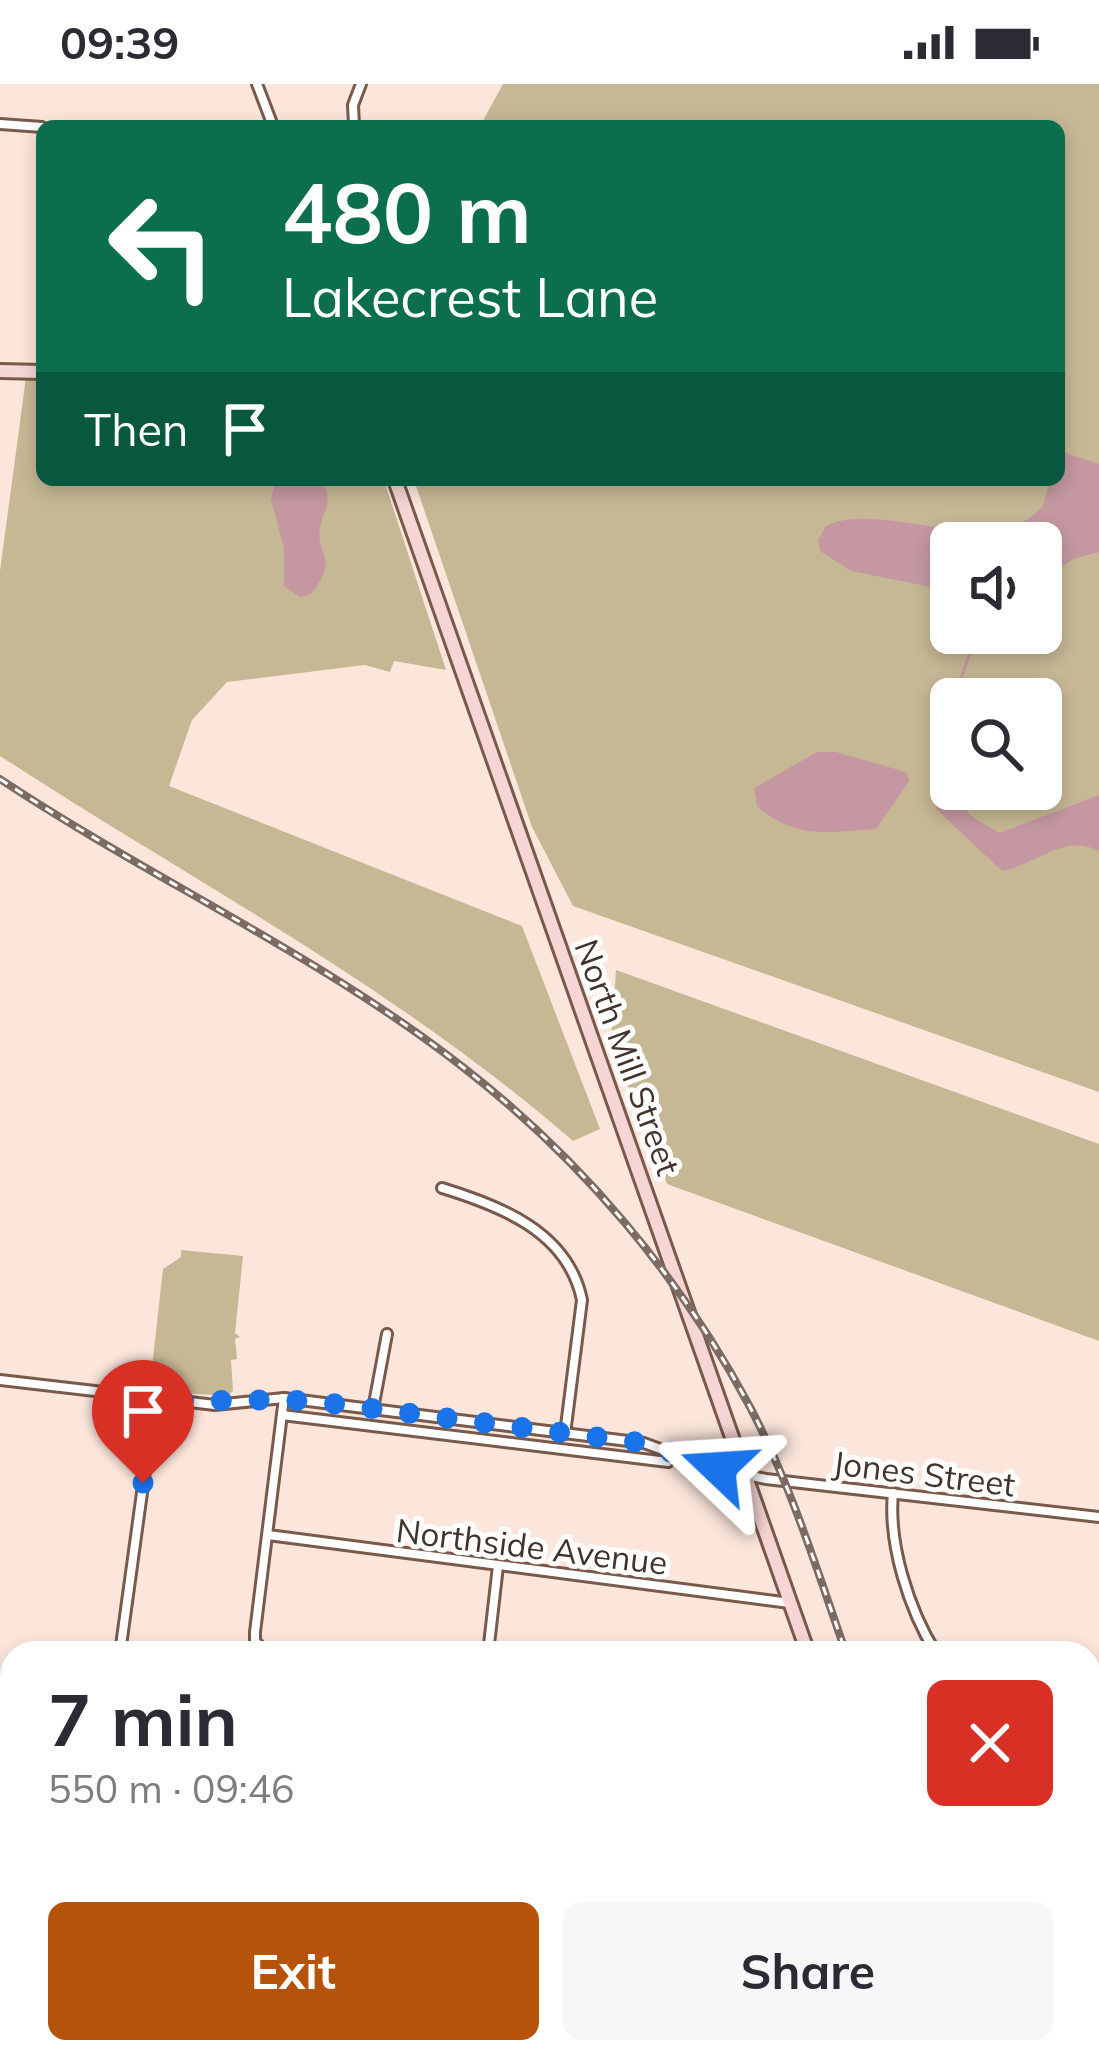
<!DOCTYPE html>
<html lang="en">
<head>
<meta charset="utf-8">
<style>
	:root { --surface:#fff; --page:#f7f7f7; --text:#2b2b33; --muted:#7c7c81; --accent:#b45309 }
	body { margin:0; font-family:Mulish,sans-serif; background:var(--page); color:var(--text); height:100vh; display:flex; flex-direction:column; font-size:45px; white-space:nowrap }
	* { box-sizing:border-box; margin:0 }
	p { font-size:39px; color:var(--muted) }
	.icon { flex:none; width:66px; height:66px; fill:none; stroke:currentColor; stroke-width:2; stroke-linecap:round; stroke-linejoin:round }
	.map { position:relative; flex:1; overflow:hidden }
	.details { position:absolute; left:0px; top:1557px; width:1101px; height:423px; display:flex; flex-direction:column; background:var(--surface); border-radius:36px 36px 0 0; box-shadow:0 6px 18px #0003 }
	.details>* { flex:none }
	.guide { position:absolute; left:36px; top:36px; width:1029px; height:366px; border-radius:18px; box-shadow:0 6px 18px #0003; background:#0b6e4f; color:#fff; overflow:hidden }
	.buttons { position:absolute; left:930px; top:438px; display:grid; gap:24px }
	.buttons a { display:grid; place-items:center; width:132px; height:132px; border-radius:18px; background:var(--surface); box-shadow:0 6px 18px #0003; font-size:60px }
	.pin { position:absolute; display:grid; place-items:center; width:102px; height:102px; color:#fff; margin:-123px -51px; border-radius:50% 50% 50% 0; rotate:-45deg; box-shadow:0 0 12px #0007 }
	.pin .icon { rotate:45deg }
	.me { position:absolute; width:132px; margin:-66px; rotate:290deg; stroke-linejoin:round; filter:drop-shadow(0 0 9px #0008) }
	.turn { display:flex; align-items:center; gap:42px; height:252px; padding:0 48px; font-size:54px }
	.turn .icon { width:156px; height:156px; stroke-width:2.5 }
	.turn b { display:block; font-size:84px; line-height:102px }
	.then { display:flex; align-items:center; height:114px; padding:0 48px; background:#0003; gap:24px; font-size:45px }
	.round { display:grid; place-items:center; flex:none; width:126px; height:126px; border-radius:18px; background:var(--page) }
	.head { display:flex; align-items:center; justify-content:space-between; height:204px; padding:0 48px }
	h1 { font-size:72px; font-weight:700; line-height:90px }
	.action { display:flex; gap:24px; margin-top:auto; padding:24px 48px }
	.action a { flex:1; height:138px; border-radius:18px; background:var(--accent); color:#fff; font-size:48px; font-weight:700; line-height:138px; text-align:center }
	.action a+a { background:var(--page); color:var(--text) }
	.status { display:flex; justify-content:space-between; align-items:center; height:84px; padding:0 60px; background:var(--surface); direction:ltr }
	.status svg { height:33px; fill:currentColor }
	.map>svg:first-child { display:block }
	.green { fill:#c6b895; fill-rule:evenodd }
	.water { fill:#c598a1 }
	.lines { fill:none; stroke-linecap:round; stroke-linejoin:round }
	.stream { stroke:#c598a1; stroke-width:3 }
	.minor-casing { stroke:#78594a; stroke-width:14 }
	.secondary-casing { stroke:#78594a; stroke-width:18 }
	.minor { stroke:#fff; stroke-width:8 }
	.secondary { stroke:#f5d6d4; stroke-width:12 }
	.rail-casing { stroke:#7b6b62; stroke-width:8 }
	.rail { stroke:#fff; stroke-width:3; stroke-dasharray:9; stroke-linecap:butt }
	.route { stroke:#1a73e8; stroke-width:21; stroke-dasharray:0 37.8 }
	.labels { text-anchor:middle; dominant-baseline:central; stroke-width:10; stroke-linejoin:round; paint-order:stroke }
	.street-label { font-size:33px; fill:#41332c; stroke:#fff }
</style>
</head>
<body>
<div class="status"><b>09:39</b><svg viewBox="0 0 49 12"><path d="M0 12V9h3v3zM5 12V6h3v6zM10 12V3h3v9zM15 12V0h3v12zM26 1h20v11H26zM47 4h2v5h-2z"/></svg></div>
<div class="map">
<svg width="1099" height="1979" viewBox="0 0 1099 1979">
	<rect width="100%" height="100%" fill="#fce6db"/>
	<g class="green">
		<path d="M 503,0 L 1099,0 L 1099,1008 L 573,822 L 532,743 L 414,396 L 1059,396 L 1059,42 L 480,42 ZM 951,459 L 1041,459 L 1041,549 L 951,549 ZM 951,615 L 1041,615 L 1041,705 L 951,705 Z"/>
		<path d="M 26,293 L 42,294 L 42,396 L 384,396 L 446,586 L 394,577 L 390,588 L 365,581 L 227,598 L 192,636 L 169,702 L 522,842 L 600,1045 L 573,1057 C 397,904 194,798 0,672 L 0,487 Z"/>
		<path d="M 616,886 L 1099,1060 L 1099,1257 L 667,1100 L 611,959 Z"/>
		<path d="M 181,1166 L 243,1172 L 235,1249 L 240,1253 L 235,1255 L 237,1275 L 231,1276 L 233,1307 L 227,1312 L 155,1307 L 150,1301 L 163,1185 L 181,1173 Z"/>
	</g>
	<g class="water">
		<path d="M 1066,369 L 1099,380 L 1099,468 L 1073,475 L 1041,497 L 1041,459 L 951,459 L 951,507 L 851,487 L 820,467 L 818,456 L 826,442 C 883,414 997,481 1043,421 L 1050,396 L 1059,396 L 1059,370 Z"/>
		<path d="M 275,396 L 323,396 C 333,428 325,418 320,444 C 315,473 341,472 311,510 L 300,513 L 284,502 L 284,464 L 271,416 Z"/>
		<path d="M 817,668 L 836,668 L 906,688 L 910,696 L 876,745 C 828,748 796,756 757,722 L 754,704 Z"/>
		<path d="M 951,711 L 975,735 L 1000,749 L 1099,711 L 1099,767 C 1065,749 1036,781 1002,787 L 936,725 L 938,713 Z"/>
	</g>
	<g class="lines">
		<g class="stream">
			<path d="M 944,711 L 931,631 L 960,597 L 977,549"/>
			<path d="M 136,1979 L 137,1968"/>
		</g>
		<defs>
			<g id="minor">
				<path d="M 257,0 L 273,42"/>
				<path d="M 0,40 L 42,43"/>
				<path d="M 354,42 L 353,21 L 361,0"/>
				<path d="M 442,1104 C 501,1122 568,1148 582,1216 L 565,1350"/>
				<path d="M 0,1296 L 215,1321 L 284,1314 L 644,1359 L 709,1383 L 766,1395 L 1099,1433"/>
				<path d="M 373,1325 L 387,1250"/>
				<path d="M 282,1331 L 668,1378 L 674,1369"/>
				<path d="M 893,1409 C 888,1460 909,1526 936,1569"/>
				<path d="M 268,1451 L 790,1519"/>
				<path d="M 120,1569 L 155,1314"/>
				<path d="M 266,1569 L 255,1557 L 255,1548 L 284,1314"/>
				<path d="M 488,1569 L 498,1482"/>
				<path d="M 1089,1662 L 1099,1664"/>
				<path d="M 1089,1810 L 1099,1811"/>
				<path d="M 1089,1923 L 1099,1848"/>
				<path d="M 1081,1979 L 1083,1968"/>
			</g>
			<g id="secondary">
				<path d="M 0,287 L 42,288"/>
				<path d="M 395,396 L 808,1569"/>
				<path d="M 949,1968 L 954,1979"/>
				<path d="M 968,1968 L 975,1979"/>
			</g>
		</defs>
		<use href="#minor" class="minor-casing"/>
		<use href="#secondary" class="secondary-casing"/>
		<use href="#minor" class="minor"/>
		<use href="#secondary" class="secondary"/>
		<defs>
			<g id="rail">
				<path d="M 0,695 C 151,795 321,872 464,984 C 581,1075 680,1192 750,1323 C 791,1401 817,1486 846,1569"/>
				<path d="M 0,1743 L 12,1747"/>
				<path d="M 738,1968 L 774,1979"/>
				<path d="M 987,1968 L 993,1979"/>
			</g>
		</defs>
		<use href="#rail" class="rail-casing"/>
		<use href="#rail" class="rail"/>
	</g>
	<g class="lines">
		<path class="route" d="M 143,1399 L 155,1315 C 214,1320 270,1312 328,1319 L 644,1359 L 718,1384"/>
	</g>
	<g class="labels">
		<g class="street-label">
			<text transform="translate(628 973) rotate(70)">North Mill Street</text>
			<text transform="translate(924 1389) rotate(7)">Jones Street</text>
			<text transform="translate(532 1462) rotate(7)">Northside Avenue</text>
		</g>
	</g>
</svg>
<div class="buttons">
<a><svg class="icon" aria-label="sound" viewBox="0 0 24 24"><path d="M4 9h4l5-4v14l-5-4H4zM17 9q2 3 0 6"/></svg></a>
<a><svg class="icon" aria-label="search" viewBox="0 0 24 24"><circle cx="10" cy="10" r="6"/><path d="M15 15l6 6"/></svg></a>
</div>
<div class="pin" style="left:143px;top:1399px;background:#d93025"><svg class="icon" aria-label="arrive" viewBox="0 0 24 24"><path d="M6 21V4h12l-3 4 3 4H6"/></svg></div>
<svg class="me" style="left:718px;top:1384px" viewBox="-20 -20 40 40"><path d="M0-17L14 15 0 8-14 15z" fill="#1a73e8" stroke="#fff" stroke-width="4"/></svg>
<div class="guide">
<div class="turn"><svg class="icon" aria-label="left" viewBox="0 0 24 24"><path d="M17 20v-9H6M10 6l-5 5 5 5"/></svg><div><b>480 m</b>Lakecrest Lane</div></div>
<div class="then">Then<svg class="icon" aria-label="arrive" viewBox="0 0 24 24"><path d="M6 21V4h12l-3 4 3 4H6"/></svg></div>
</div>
<section class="details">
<div class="head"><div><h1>7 min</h1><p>550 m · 09:46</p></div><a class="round" style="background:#d93025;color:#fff"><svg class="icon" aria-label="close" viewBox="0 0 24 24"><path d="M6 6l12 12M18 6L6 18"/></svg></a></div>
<div class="action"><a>Exit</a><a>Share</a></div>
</section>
</div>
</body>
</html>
